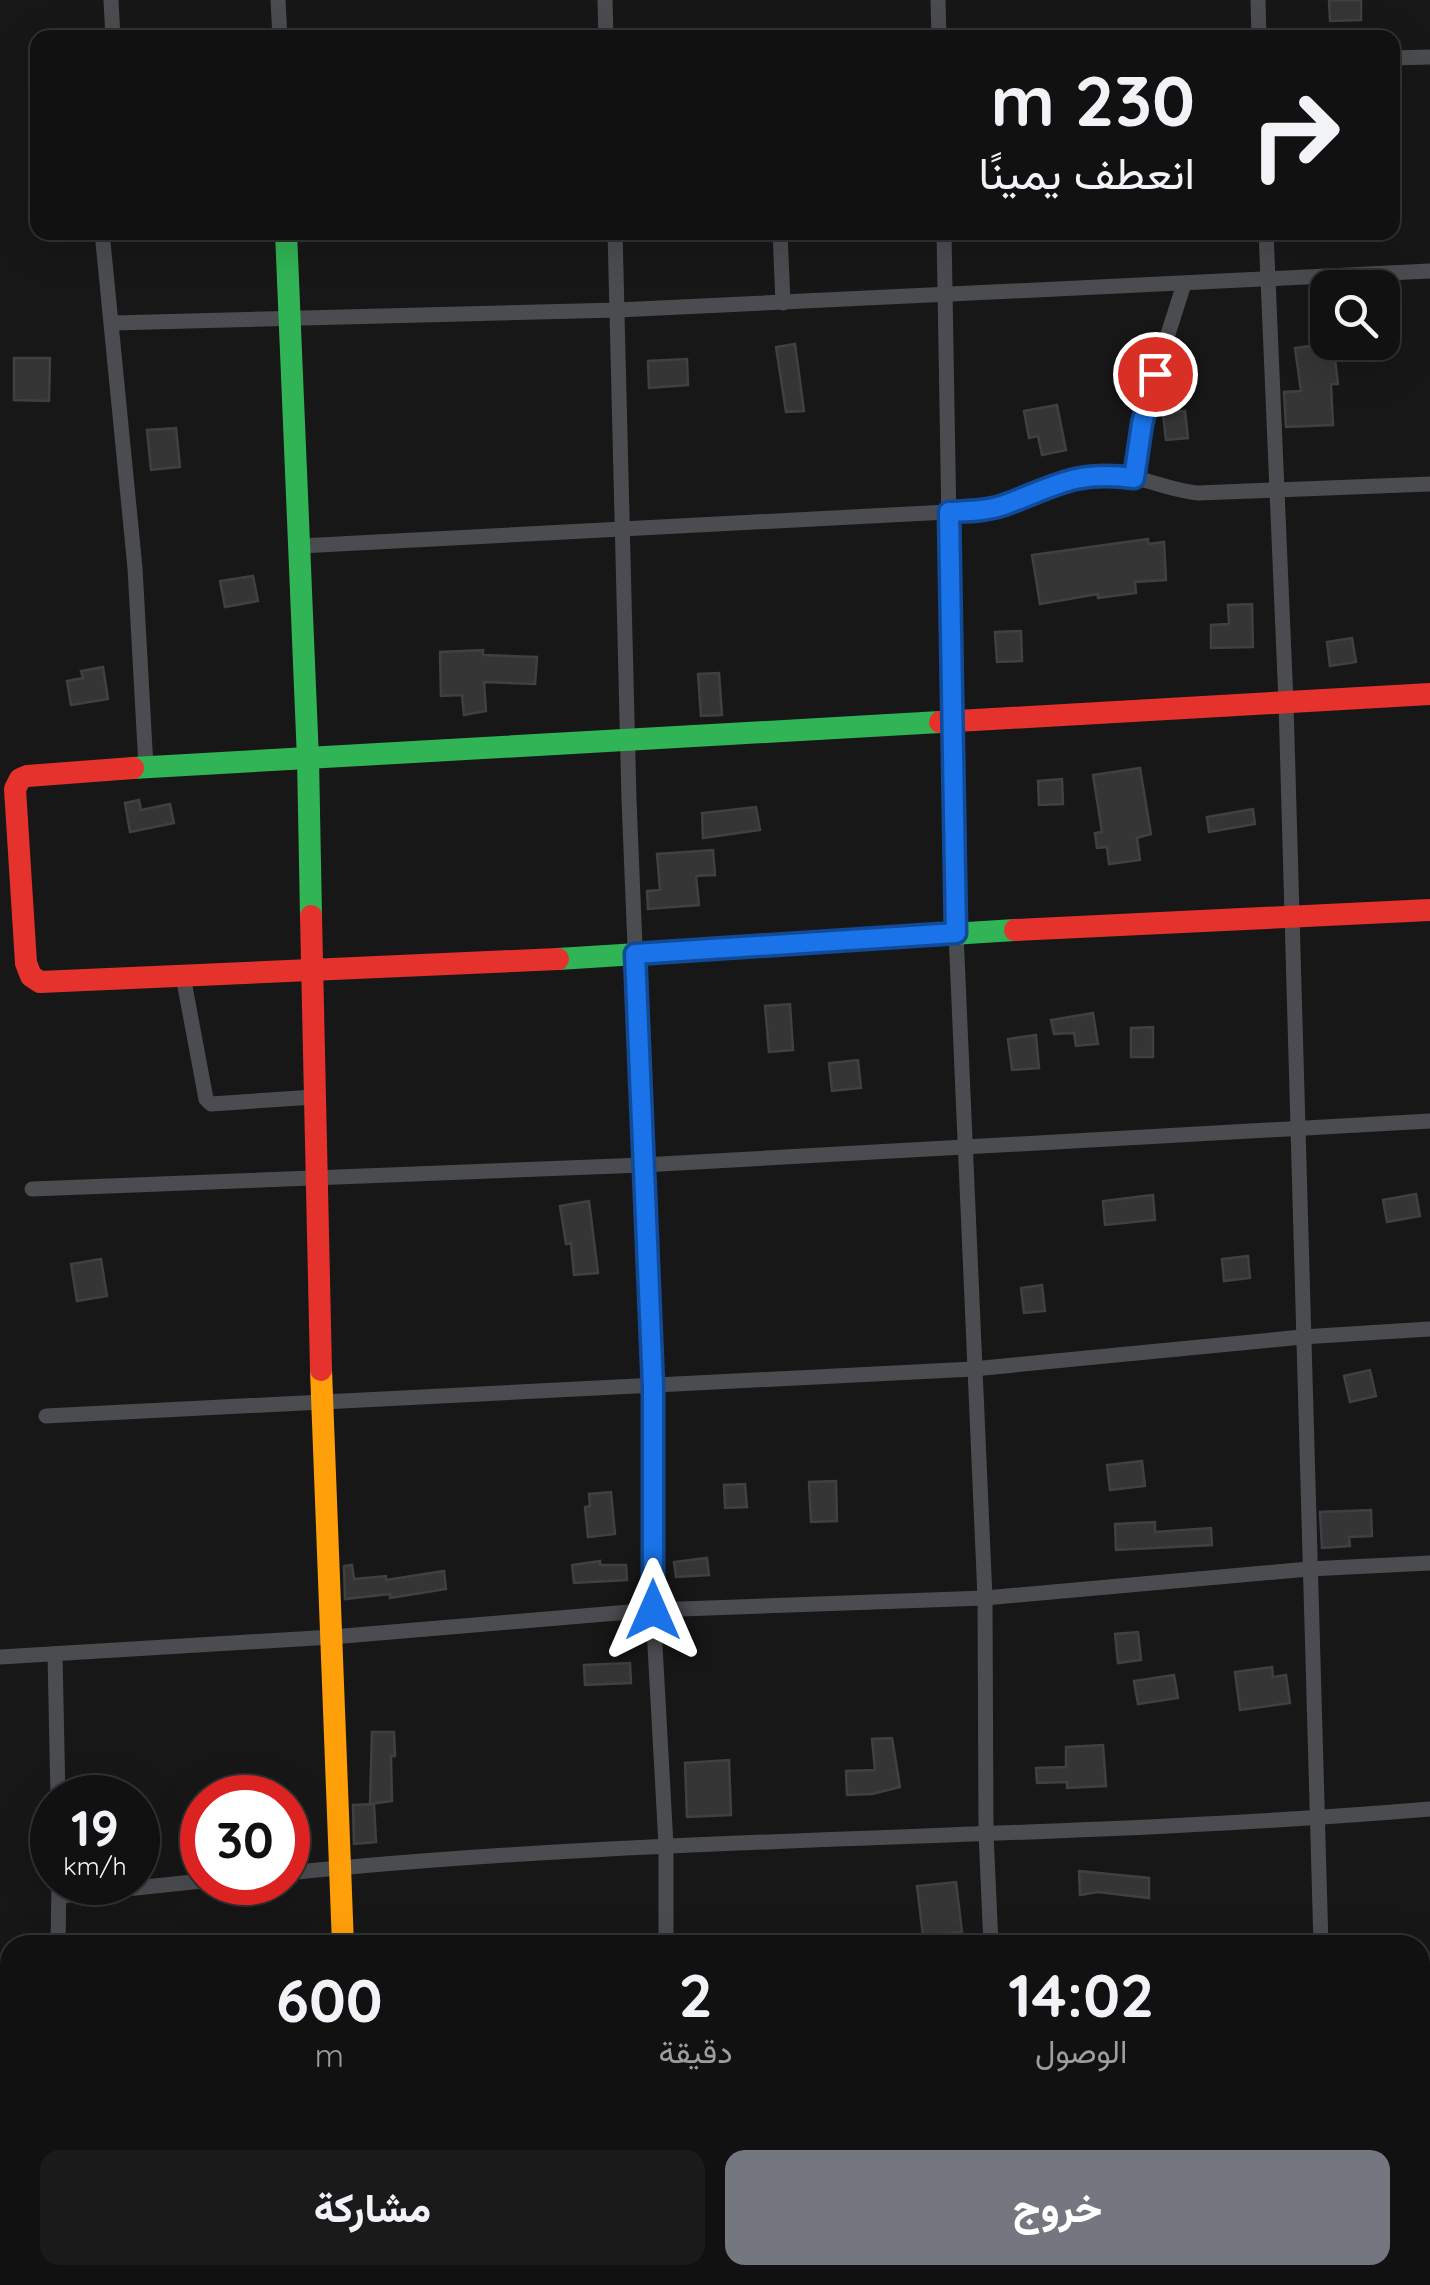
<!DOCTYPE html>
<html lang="ar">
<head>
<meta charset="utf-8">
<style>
	:root { --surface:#111; --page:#1a1a1a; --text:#f1f3f6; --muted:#9c9d9f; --line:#303131; --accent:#757780 }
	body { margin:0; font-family:Quicksand,Vazirmatn,sans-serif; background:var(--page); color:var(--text); direction:rtl; height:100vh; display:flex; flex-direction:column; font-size:38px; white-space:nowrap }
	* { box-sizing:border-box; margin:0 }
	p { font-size:32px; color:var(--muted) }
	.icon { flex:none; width:55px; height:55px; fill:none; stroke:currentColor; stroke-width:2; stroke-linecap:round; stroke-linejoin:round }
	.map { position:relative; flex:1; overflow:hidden; direction:ltr }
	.panel { position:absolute; left:0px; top:1935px; width:1430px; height:350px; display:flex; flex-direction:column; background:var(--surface); border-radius:30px 30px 0 0; box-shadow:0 10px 40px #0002,0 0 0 2px var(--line); direction:rtl }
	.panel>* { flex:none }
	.top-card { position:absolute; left:30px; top:30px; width:1370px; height:210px; border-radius:20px; box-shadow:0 10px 40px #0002,0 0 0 2px var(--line); direction:rtl; background:#111; color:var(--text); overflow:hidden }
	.fabs { position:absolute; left:1310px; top:270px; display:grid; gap:20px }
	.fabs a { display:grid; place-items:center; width:90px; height:90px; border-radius:20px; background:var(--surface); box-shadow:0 10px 40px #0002,0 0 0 2px var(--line); font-size:50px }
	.speed { position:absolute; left:30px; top:1775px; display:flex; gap:20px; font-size:50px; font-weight:700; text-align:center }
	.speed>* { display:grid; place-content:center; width:130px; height:130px; border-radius:50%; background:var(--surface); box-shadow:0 10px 40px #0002,0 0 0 2px var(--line); line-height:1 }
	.speed small { font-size:25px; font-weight:400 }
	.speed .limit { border:15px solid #d22; background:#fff; color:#111 }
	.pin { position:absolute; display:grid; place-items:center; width:85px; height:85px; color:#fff; margin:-42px; border:5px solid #fff; border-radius:50%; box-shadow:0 2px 10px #0007 }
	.me { position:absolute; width:110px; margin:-55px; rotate:0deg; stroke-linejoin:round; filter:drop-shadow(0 0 8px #0008) }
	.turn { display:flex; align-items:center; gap:35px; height:210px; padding:0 40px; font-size:45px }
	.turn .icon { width:130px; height:130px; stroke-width:2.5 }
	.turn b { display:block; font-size:70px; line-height:85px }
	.eta { display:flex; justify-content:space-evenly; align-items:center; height:170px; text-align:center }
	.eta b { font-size:60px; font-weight:800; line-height:70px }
	.primary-button { display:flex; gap:20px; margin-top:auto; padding:20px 40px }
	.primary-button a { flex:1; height:115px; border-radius:20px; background:var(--accent); color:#fff; font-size:40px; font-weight:800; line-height:115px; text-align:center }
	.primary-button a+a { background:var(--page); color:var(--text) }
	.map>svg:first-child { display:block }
	.building { fill:#353536; stroke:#3f4043; stroke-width:2.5 }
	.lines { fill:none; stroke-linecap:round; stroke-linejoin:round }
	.street { stroke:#4b4c50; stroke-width:15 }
	.fast { stroke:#30b455; stroke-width:22 }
	.slow { stroke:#ff9f0a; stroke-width:22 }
	.jam { stroke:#e5322d; stroke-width:22 }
	.route-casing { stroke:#114b97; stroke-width:25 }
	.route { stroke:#1a73e8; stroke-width:18 }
</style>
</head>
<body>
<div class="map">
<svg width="1430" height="2285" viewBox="0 0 1430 2285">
	<rect width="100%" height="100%" fill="#171717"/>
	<g class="building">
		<path d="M 1329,0 L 1361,0 L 1361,20 L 1330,21 Z"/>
		<path d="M 1333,343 L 1338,384 L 1331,384 L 1333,425 L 1286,427 L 1284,392 L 1301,391 L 1295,348 Z"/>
		<path d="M 795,344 L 804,411 L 786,412 L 776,347 Z"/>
		<path d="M 14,358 L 50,358 L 49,401 L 14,400 Z"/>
		<path d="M 687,359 L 688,385 L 649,388 L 648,361 Z"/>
		<path d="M 1057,405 L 1066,450 L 1042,455 L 1038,436 L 1029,438 L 1024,411 Z"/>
		<path d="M 1185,411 L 1188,438 L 1166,440 L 1163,414 Z"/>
		<path d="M 176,428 L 180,467 L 151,470 L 147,430 Z"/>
		<path d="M 1148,539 L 1148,544 L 1164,542 L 1166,580 L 1135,582 L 1136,593 L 1098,598 L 1098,594 L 1040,604 L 1032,555 Z"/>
		<path d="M 253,576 L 258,601 L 225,607 L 220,581 Z"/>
		<path d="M 1252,604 L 1253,647 L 1211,648 L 1211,625 L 1229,624 L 1228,605 Z"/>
		<path d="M 1021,631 L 1022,661 L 997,662 L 995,632 Z"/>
		<path d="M 1352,638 L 1356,662 L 1330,666 L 1327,642 Z"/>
		<path d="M 483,650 L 483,655 L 537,657 L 535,684 L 484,682 L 486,711 L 464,715 L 462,695 L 441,696 L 440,652 Z"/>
		<path d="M 103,667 L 108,699 L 71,705 L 67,681 L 83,678 L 81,671 Z"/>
		<path d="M 719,673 L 722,715 L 701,716 L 698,674 Z"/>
		<path d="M 1140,768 L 1151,834 L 1137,838 L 1140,860 L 1109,864 L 1107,847 L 1097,848 L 1095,833 L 1102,832 L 1093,775 Z"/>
		<path d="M 1062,779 L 1063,804 L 1039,805 L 1038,781 Z"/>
		<path d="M 139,800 L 141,810 L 170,804 L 174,823 L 130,832 L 125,803 Z"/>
		<path d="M 756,807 L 760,830 L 703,838 L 702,813 Z"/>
		<path d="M 1253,809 L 1255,824 L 1209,832 L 1207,817 Z"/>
		<path d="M 713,850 L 715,875 L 696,876 L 699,905 L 648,909 L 647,891 L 660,890 L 657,854 Z"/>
		<path d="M 790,1004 L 793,1050 L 769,1052 L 765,1006 Z"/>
		<path d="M 1093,1013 L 1098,1044 L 1076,1046 L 1074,1033 L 1054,1034 L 1051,1020 Z"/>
		<path d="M 1153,1027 L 1153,1057 L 1131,1057 L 1131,1028 Z"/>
		<path d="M 1036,1035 L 1039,1068 L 1012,1070 L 1008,1039 Z"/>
		<path d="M 858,1060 L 861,1088 L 832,1091 L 829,1063 Z"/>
		<path d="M 1416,1194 L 1420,1216 L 1387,1222 L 1383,1200 Z"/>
		<path d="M 1153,1195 L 1155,1220 L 1105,1225 L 1103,1201 Z"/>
		<path d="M 589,1201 L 598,1273 L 574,1275 L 571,1243 L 566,1244 L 560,1206 Z"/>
		<path d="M 1248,1256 L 1250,1278 L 1224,1281 L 1222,1259 Z"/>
		<path d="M 101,1259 L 107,1296 L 77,1301 L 71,1264 Z"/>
		<path d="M 1042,1285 L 1045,1311 L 1024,1313 L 1021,1288 Z"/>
		<path d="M 1370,1370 L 1376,1396 L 1350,1402 L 1344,1376 Z"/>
		<path d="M 1142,1461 L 1145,1486 L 1110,1490 L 1107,1465 Z"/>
		<path d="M 836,1481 L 837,1521 L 811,1522 L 809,1482 Z"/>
		<path d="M 745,1484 L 747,1507 L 725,1508 L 724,1485 Z"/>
		<path d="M 611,1492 L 615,1534 L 588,1537 L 585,1507 L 590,1506 L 589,1494 Z"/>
		<path d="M 1371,1510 L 1372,1536 L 1349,1537 L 1350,1546 L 1322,1548 L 1320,1512 Z"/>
		<path d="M 1155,1522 L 1155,1532 L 1211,1528 L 1212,1545 L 1116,1550 L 1115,1524 Z"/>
		<path d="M 707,1558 L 709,1575 L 676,1577 L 674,1562 Z"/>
		<path d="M 600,1561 L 600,1565 L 626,1565 L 627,1580 L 574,1583 L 572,1565 Z"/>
		<path d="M 352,1565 L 354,1579 L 386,1576 L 386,1580 L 444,1571 L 446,1589 L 390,1598 L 390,1594 L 345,1599 L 344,1566 Z"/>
		<path d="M 1138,1632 L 1141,1660 L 1118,1663 L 1115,1634 Z"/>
		<path d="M 630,1663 L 631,1683 L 585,1685 L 584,1665 Z"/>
		<path d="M 1272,1667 L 1273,1677 L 1286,1675 L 1290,1703 L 1240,1710 L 1235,1672 Z"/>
		<path d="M 1174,1675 L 1178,1698 L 1138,1704 L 1134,1681 Z"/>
		<path d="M 372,1732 L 394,1732 L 395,1756 L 391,1756 L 392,1801 L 370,1804 Z"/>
		<path d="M 892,1738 L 900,1787 L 872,1794 L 847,1795 L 846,1771 L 875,1770 L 872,1739 Z"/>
		<path d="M 1103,1745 L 1106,1786 L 1067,1788 L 1067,1782 L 1037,1783 L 1036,1768 L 1066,1767 L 1066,1747 Z"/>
		<path d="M 729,1760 L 731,1815 L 687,1817 L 685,1763 Z"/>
		<path d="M 374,1804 L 376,1842 L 354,1844 L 353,1805 Z"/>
		<path d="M 1079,1871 L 1149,1878 L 1149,1898 L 1098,1892 L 1080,1895 Z"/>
		<path d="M 956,1882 L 962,1932 L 923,1936 L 917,1886 Z"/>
	</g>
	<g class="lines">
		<g class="street">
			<path d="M 111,0 L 113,38"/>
			<path d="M 278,0 L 280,38"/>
			<path d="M 605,0 L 606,38"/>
			<path d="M 938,0 L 939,38"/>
			<path d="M 1258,0 L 1259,38"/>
			<path d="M 1392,58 L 1430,57"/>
			<path d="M 102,232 L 135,568 L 146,767"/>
			<path d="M 615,232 L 629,800 L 653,1387 L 653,1610 L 666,1845 L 666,1945"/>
			<path d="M 780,232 L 783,303"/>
			<path d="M 944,232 L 956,933 L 985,1598 L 986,1833 L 991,1945"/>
			<path d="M 1266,232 L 1286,702 L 1321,1945"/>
			<path d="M 113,323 L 618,310 L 1430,271"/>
			<path d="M 1134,478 L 1147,400 L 1184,284"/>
			<path d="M 300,546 L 985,510 C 1027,500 1062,474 1106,474 C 1138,474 1166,490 1198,493 L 1430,484"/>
			<path d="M 183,976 L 206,1099 L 211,1104 L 314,1097"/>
			<path d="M 32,1189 L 643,1165 L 1430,1121"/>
			<path d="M 46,1416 L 973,1369 L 1302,1337 L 1430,1329"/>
			<path d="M 55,1654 L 58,1798"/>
			<path d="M 0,1657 L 332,1637 L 653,1610 L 985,1598 L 1309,1569 L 1430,1563"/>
			<path d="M 288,1873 C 667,1834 1050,1841 1430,1809"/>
			<path d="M 60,1896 L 202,1881"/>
			<path d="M 58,1945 L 59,1882"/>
			<path d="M 1420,2028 L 1430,2027"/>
			<path d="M 1420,2237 L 1430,2236"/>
			<path d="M 63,2275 L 63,2285"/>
			<path d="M 354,2275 L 355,2285"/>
			<path d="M 1004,2275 L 1004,2285"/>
			<path d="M 1332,2275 L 1333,2285"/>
			<path d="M 561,2285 L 711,2275"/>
		</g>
		<g class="fast">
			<path d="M 286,232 L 308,759 L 311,916"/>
			<path d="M 133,768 L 940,722"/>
			<path d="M 558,959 L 1015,930"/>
		</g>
		<path class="slow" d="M 321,1370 L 343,1945"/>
		<g class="jam">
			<path d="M 940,722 L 1430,694"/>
			<path d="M 133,768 L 27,776 L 20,779 L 15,789 L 26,963 L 31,976 L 40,982 L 558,959"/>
			<path d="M 311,916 L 321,1370"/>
			<path d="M 1015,930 L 1430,910"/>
		</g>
	</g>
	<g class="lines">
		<defs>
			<path id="route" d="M 653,1610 L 653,1387 L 635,954 L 956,933 L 949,512 C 968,511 987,511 1004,505 C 1056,486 1075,470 1134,478 L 1142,424 L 1155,374"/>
		</defs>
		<use href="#route" class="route-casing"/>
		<use href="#route" class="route"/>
	</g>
</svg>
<div class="fabs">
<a><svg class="icon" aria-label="search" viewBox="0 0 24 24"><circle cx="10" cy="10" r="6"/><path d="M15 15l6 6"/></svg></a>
</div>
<div class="speed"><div>19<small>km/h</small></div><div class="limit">30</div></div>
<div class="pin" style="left:1155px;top:374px;background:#d93025"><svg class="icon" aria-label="arrive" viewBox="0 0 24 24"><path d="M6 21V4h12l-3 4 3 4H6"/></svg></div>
<svg class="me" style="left:653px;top:1610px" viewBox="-20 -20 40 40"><path d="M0-17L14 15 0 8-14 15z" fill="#1a73e8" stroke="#fff" stroke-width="4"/></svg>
<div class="top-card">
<div class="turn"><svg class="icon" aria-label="right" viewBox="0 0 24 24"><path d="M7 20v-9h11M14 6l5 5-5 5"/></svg><div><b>230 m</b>انعطف يمينًا</div></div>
</div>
<section class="panel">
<div class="eta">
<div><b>14:02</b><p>الوصول</p></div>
<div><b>2</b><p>دقيقة</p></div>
<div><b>600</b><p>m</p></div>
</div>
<div class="primary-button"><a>خروج</a><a>مشاركة</a></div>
</section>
</div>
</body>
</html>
